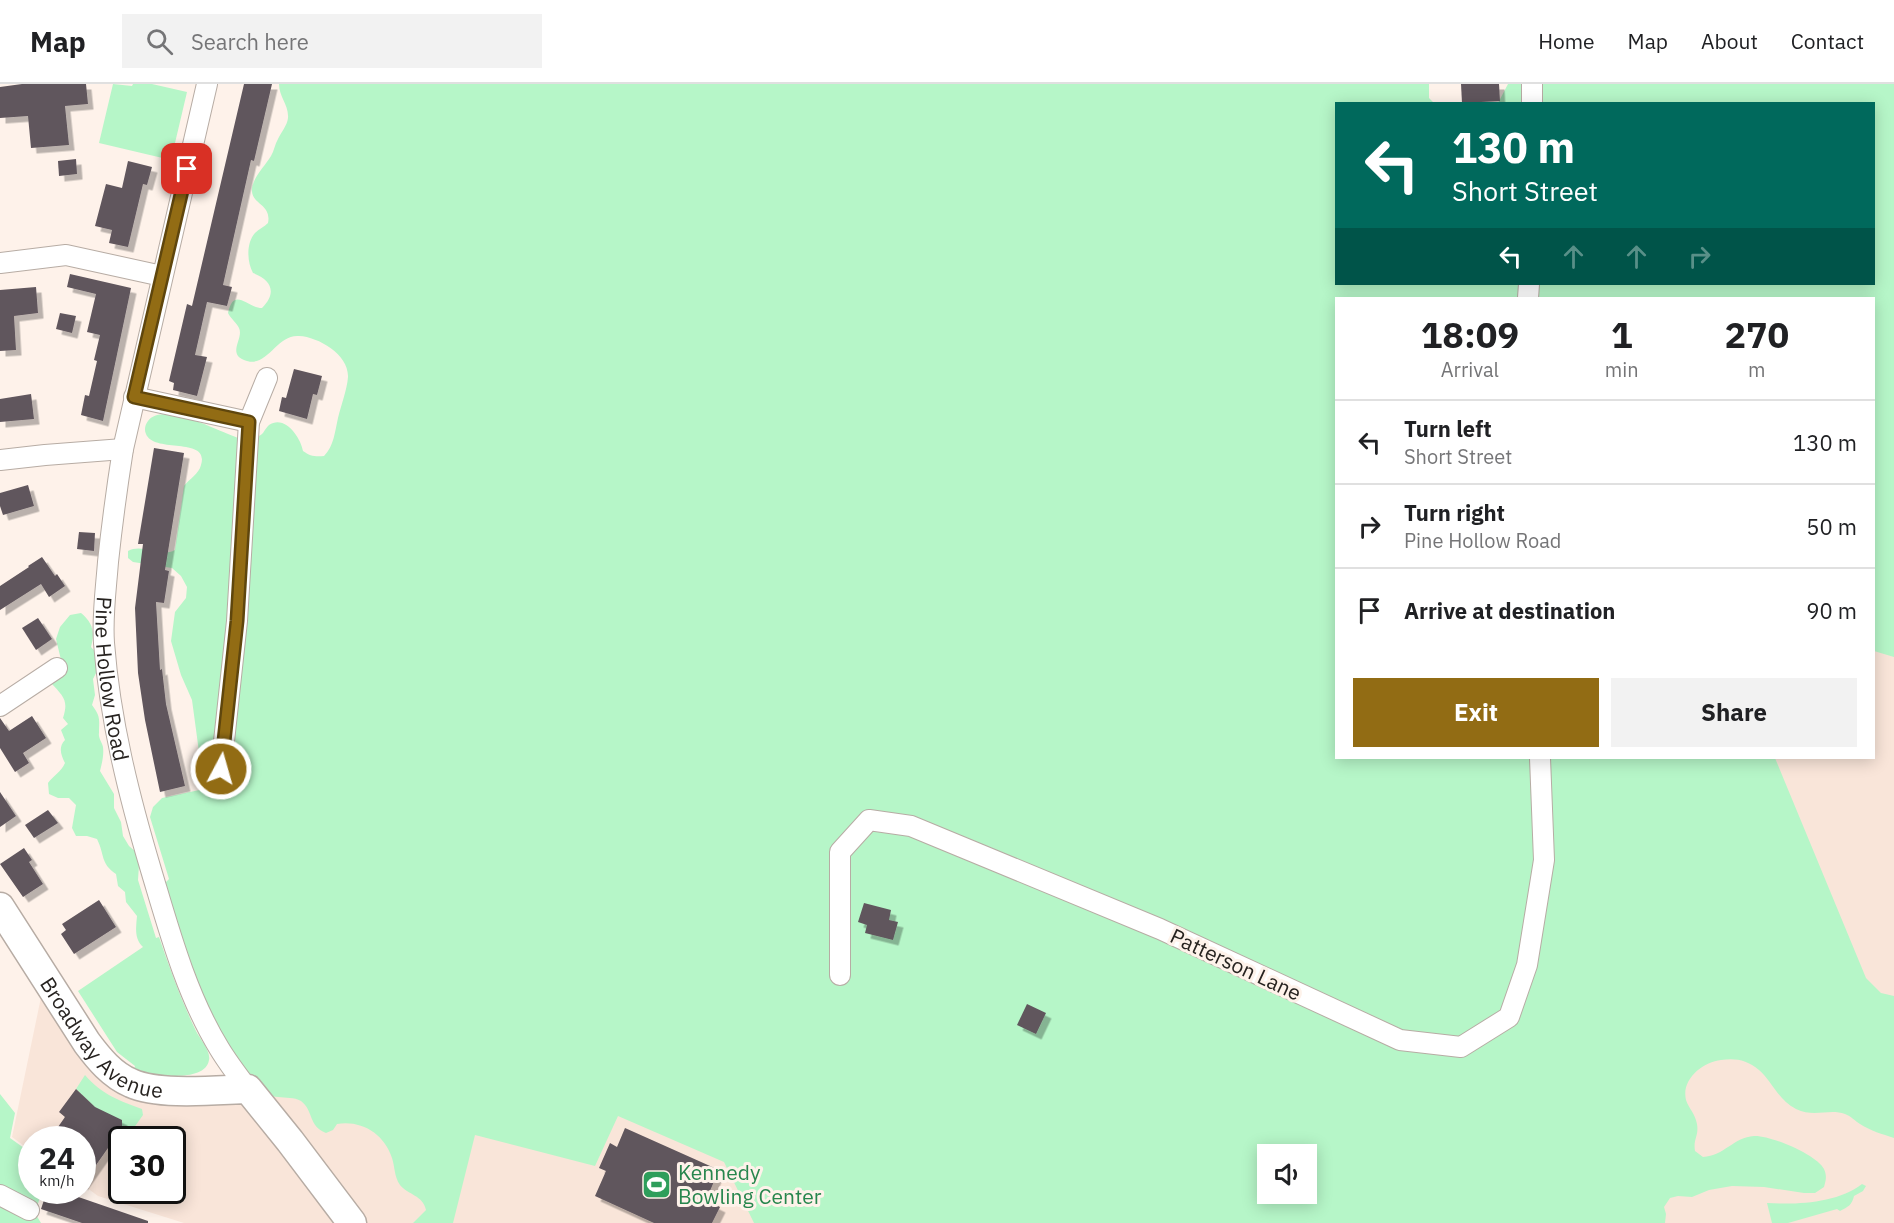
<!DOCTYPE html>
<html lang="en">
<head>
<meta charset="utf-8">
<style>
	:root { --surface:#fff; --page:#f2f2f2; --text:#202124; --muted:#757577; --line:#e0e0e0; --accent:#926c14 }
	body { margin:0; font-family:"IBM Plex Sans",sans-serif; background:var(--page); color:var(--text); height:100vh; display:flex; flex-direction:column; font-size:22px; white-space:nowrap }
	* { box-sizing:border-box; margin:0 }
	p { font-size:20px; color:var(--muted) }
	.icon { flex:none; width:33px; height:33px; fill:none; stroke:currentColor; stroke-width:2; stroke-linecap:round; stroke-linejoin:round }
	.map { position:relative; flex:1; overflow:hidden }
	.details { position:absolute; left:1335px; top:213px; width:540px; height:462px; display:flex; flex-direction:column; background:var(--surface); border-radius:0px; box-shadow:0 3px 15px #0003 }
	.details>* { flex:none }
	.hud { position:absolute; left:1335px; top:18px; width:540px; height:183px; border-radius:0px; box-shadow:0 3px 15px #0003; background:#00695c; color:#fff; overflow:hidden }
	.fabs { position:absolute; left:1257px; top:1060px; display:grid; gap:12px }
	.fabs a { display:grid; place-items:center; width:60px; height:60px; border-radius:0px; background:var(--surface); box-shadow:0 3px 15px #0003; font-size:30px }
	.speed { position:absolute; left:18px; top:1042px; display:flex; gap:12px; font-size:30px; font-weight:700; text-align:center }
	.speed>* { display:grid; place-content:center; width:78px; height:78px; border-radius:50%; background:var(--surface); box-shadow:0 3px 15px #0003; line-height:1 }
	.speed small { font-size:15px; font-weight:400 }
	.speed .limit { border:3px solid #111; border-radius:9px; background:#fff; color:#111 }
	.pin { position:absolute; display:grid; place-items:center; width:51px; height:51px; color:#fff; margin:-26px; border-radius:12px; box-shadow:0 3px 9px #0006 }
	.me { position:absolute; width:66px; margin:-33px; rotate:6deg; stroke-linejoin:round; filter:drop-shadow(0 0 4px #0008) }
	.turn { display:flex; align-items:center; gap:21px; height:126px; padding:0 18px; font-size:27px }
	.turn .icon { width:78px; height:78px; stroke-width:2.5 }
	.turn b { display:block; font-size:42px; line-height:51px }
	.lanes { display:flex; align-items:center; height:57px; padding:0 18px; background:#0003; justify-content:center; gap:30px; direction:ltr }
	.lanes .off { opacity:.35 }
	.eta { display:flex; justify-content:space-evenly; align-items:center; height:102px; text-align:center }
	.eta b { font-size:36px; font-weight:700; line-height:42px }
	.primary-button { display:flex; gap:12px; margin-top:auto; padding:12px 18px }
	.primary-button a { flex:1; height:69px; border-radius:0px; background:var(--accent); color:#fff; font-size:24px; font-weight:700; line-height:69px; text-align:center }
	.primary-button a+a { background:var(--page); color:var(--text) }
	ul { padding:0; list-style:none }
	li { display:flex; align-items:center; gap:18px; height:84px; padding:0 18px; border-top:2px solid var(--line) }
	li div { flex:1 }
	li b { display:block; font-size:22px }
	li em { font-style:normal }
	header { display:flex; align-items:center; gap:36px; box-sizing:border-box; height:84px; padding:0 30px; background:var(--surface); border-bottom:2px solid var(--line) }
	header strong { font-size:28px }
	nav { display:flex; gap:33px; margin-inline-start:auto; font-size:21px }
	.search { width:420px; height:54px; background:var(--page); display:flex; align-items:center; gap:15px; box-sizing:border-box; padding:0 21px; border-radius:0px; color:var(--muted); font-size:22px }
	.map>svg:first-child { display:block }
	.built { fill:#f9e5d9; fill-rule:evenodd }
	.green { fill:#b6f6c8; fill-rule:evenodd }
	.building { fill:#60565d; filter:url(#shadow) }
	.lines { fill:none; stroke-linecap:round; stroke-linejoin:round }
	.street-casing { stroke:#b7aca4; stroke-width:22 }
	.secondary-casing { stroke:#b7aca4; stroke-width:31 }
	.street { stroke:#fff; stroke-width:20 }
	.secondary { stroke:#fff; stroke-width:28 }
	.route-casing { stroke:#5f460d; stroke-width:15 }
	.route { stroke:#926c14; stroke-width:10 }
	.labels { text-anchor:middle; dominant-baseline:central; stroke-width:6; stroke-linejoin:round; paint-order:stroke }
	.street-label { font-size:21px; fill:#272320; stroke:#fef2ea }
	.leisure-label { font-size:21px; fill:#27864d; stroke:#fef2ea; text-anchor:start }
</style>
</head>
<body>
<header>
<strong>Map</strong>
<div class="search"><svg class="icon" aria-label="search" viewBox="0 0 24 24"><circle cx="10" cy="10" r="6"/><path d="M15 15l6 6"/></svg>Search here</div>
<nav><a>Home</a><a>Map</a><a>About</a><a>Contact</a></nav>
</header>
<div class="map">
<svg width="1894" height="1139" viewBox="0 0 1894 1139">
	<defs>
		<filter id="shadow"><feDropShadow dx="5.5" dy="5.5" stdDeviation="0" flood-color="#0004"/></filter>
	</defs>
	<rect width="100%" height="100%" fill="#fef2ea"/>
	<g class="built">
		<path d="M 1874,553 L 1894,559 L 1894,1139 L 1647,1139 L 1540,674 L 1874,674 Z"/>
		<path d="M 45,894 L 114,989 L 248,1005 L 340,946 L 1068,1139 L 184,1139 L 98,1112 L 83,1101 L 82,1056 L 32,1056 L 31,1067 L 12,1053 ZM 122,1056 L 172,1056 L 172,1107 L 122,1107 Z"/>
	</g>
	<g class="green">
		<path d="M 113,0 L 132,2 L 133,0 L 152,0 L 187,8 L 171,76 L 99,59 Z"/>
		<path d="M 279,0 L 1429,0 L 1429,14 L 1434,19 L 1336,20 L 1336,200 L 1874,200 L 1874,20 L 1498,19 L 1508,0 L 1894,0 L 1894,573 L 1874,567 L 1874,214 L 1336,214 L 1336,674 L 1775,674 L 1866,894 L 1881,909 L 1894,912 L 1894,1054 C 1882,1050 1871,1047 1860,1040 C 1855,1037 1851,1032 1845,1030 C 1829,1024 1815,1034 1796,1025 C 1778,1016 1772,997 1759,986 C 1747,976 1736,974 1721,976 C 1703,978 1681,995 1686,1016 C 1689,1025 1695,1029 1697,1040 C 1699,1052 1693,1055 1695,1067 L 1703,1073 C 1724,1072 1734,1053 1754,1052 C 1770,1051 1817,1071 1824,1085 C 1827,1092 1826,1096 1824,1103 L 1815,1109 L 1804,1109 L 1764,1103 L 1732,1102 L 1709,1106 L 1692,1113 L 1678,1112 L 1670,1114 L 1664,1123 L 1666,1130 L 1665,1139 L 754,1139 L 724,1078 L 618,1032 L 595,1082 L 475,1051 L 453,1139 L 413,1139 L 426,1126 C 423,1111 408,1111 400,1101 C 394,1092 395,1083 392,1074 C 384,1050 362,1036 337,1040 L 333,1046 L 326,1049 C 308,1042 314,1027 301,1017 C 294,1013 286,1014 278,1013 C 270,1013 256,1004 247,1001 L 199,921 L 164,800 L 169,795 L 150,733 L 153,723 L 162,714 L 204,705 L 192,616 L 181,591 L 171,557 L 175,528 L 186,514 L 187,503 L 181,492 L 172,484 L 133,478 L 128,474 L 128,467 C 143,459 160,474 175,466 L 184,402 C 189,395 199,390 201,381 C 210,352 154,370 146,350 C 144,346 145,341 148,337 C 163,317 220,348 238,354 C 246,357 257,355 263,349 C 264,347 267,343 269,341 C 285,330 301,354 303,367 C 310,372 315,373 324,372 C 334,362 335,347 338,334 C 341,321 347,306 348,293 C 349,271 319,253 299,252 C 276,250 267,286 244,276 C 227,269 244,254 239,244 C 237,239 231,235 228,229 C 234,202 247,224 262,224 C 277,209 272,196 253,189 C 247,178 246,159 255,149 C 259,145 264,143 268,139 C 272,119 250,121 252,104 C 254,92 265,82 271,72 C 274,67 275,60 278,55 C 281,48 287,42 288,34 C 289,21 279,13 279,0 ZM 1268,1071 L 1306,1071 L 1306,1110 L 1268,1110 Z"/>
		<path d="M 81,529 C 93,539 95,548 91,563 L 98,571 L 99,583 L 93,595 L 95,611 L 92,621 C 101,633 99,635 99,649 C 98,654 102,658 103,663 C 104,671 102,679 100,687 L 114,710 L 114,724 L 121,738 L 123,752 L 129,762 L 136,768 L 139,781 L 138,796 L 156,854 L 159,853 C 170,885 181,916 196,947 C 200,955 211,967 209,976 C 205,1000 151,991 134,986 L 135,982 L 117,968 L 78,907 L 143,863 C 134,855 136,843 137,832 L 126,818 L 125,808 L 118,802 L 116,790 C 100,779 105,771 97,755 L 87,752 L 76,752 L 72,744 L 76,721 L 69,714 L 58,714 L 49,710 L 48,699 C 53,692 61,688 65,679 C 61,671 58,663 65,656 L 61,646 L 68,640 L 63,634 C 69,616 63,612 51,599 L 62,580 L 56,555 L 60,543 L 70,531 Z"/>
		<path d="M 85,991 C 101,1010 120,1017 142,1025 L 143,1031 L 128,1052 L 116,1044 L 76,1005 Z"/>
		<path d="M 0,1010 L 15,1029 L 10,1054 L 31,1069 L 32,1107 L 42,1107 L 35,1129 L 41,1139 L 0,1139 Z"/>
		<path d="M 1862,1100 L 1866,1102 L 1863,1107 L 1854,1112 C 1852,1121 1848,1123 1840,1127 L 1837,1125 L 1788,1139 L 1772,1139 L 1767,1119 C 1797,1121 1838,1119 1862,1100 Z"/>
	</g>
	<g class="building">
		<path d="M 22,0 L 86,0 L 88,20 L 65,22 L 69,61 L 31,64 L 28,32 L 0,34 L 0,3 Z"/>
		<path d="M 244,0 L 272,0 L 254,77 L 251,76 L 223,201 L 232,203 L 227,222 L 207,218 L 195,271 L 207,273 L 197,312 L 173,306 L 174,299 L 169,297 L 187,220 L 192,222 Z"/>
		<path d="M 1461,0 L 1499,0 L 1500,17 L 1462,19 Z"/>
		<path d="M 76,75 L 77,90 L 59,92 L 58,77 Z"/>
		<path d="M 128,77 L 152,83 L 147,101 L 143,100 L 128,163 L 109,159 L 112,146 L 95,142 L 106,100 L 122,104 Z"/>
		<path d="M 70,190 L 131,204 L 103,337 L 81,331 L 85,311 L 89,312 L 97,277 L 94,276 L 100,251 L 87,248 L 96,210 L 67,203 Z"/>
		<path d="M 36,203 L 38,229 L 14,232 L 16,266 L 0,267 L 0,206 Z"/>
		<path d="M 60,229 L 76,232 L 72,249 L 56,245 Z"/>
		<path d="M 294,285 L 322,292 L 317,311 L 313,310 L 307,335 L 279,327 L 282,313 L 286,314 Z"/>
		<path d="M 31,310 L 34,335 L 0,338 L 0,315 Z"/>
		<path d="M 154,364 L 184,369 L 165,486 L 169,487 L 164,519 L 156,518 L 160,586 L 162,585 L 166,620 L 185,702 L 160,708 L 145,636 L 138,589 L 135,524 L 143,460 L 138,460 Z"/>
		<path d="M 28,401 L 34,422 L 3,431 L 0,422 L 0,409 Z"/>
		<path d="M 79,448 L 95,449 L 94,467 L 77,465 Z"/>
		<path d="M 42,473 L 55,492 L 57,490 L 65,502 L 49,513 L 41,500 L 0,526 L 0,502 L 29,483 L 28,482 Z"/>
		<path d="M 38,534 L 52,555 L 36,566 L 22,544 Z"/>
		<path d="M 32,632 L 46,654 L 23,669 L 29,679 L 15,688 L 0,664 L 0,634 L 9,647 Z"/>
		<path d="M 0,708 L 16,732 L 0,743 Z"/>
		<path d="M 48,726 L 58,739 L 34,754 L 25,741 Z"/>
		<path d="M 24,764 L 32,776 L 29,778 L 43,800 L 23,813 L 0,780 Z"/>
		<path d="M 99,816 L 116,843 L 74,870 L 61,850 L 66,846 L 62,840 Z"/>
		<path d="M 864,819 L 891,826 L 889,836 L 898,838 L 893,856 L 865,849 L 867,841 L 858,838 Z"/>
		<path d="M 1027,920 L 1046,929 L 1036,950 L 1017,941 Z"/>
		<path d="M 76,1005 L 95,1023 L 122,1036 L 122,1073 L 108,1064 L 82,1101 L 82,1056 L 49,1056 L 65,1033 L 59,1028 Z"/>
		<path d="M 625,1044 L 719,1086 L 706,1116 L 720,1123 L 712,1139 L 654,1139 L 595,1112 L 606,1087 L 599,1084 L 610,1059 L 617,1063 Z"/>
		<path d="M 47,1107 L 61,1107 L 148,1137 L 148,1139 L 82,1139 L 41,1125 Z"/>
	</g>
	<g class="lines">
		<defs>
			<g id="street">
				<path id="s1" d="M 207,0 L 123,365 C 117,403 112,440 108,478 C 106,505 102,532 104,559 C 110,637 129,712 151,786 C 169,846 186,910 219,964 C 228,979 238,992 248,1005"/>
				<path d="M 1532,0 L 1532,20"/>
				<path d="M 0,179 L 66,171 L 162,192"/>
				<path d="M 1528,214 L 1529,200"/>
				<path d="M 134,313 L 249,338"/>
				<path d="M 0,376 L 45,371 L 123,365"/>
				<path d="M 0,622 L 57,584"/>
				<path d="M 221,685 L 237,537 L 249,338 L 267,294"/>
				<path d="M 840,891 L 840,768 L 869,736 L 911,742 L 1160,845 L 1400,956 L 1461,963 L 1509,933 L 1527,881 L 1544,776 L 1540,674"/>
				<path d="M 0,1111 L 29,1126"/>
			</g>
			<g id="secondary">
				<path id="s2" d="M 0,823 L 87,959 C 99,975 112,991 131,999 C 160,1012 216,1006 248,1005 L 290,1057 L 352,1139"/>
			</g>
		</defs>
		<use href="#street" class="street-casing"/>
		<use href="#secondary" class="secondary-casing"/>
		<use href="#street" class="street"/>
		<use href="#secondary" class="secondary"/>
	</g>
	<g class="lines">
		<defs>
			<path id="route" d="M 187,85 L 134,313 L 249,338 L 237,537 L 221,685"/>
		</defs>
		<use href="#route" class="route-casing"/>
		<use href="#route" class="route"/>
	</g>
	<defs>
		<symbol id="stadium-square" viewBox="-11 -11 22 22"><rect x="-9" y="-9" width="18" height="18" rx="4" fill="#2e9e5b" stroke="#fef2ea"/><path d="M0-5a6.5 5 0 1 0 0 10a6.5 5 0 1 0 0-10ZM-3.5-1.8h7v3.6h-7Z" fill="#fff"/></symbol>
	</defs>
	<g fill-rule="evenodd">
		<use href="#stadium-square" x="640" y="1084" width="33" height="33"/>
	</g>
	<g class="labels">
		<g class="street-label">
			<text stroke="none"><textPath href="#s1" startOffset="606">Pine Hollow Road</textPath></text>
			<text transform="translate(1236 880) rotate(25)">Patterson Lane</text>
			<text stroke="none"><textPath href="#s2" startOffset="170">Broadway Avenue</textPath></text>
		</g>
		<g class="leisure-label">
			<text x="678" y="1088">Kennedy<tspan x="678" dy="24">Bowling Center</tspan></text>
		</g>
	</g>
</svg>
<div class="fabs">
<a><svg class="icon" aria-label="sound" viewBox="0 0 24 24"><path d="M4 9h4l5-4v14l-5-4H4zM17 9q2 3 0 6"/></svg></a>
</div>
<div class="speed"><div>24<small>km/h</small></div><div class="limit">30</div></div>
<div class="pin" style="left:187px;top:85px;background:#d93025"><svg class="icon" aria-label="arrive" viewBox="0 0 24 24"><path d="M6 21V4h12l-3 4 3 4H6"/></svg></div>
<svg class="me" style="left:221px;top:685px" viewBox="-20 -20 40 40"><circle r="17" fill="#926c14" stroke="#fff" stroke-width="3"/><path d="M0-11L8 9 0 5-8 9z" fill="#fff"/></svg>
<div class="hud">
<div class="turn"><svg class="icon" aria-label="left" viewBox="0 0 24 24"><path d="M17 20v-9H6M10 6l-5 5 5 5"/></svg><div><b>130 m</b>Short Street</div></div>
<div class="lanes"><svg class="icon" aria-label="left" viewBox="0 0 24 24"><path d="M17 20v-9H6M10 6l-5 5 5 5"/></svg><svg class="icon off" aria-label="ahead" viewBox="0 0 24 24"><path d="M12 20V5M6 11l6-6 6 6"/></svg><svg class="icon off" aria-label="ahead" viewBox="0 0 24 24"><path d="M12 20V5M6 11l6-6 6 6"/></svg><svg class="icon off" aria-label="right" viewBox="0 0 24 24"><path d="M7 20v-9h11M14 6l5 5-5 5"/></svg></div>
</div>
<section class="details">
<div class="eta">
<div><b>18:09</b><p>Arrival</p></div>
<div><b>1</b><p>min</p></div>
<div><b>270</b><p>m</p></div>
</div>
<ul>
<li><svg class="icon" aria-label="left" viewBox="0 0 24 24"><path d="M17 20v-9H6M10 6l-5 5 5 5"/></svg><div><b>Turn left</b><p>Short Street</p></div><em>130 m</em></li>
<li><svg class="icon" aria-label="right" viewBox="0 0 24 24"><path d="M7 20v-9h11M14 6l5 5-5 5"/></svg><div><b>Turn right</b><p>Pine Hollow Road</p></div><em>50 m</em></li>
<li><svg class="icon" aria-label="arrive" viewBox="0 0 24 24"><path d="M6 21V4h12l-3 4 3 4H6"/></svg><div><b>Arrive at destination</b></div><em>90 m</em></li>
</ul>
<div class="primary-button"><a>Exit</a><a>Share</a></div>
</section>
</div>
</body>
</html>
